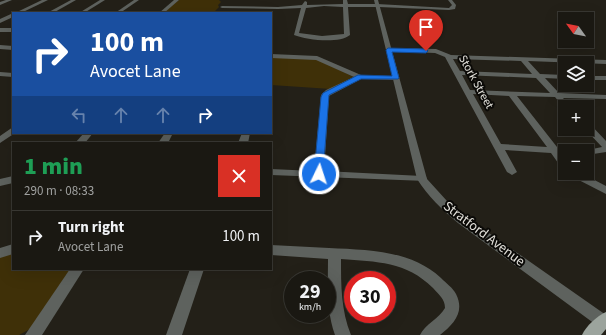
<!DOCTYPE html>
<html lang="en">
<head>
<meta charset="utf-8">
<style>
	:root { --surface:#1a1812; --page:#23211b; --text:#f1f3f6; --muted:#9fa09f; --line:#383732 }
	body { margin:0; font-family:"Source Sans 3",sans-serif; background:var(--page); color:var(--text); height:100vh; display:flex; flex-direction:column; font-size:15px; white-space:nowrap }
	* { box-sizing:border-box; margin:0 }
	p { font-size:13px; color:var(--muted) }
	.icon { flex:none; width:22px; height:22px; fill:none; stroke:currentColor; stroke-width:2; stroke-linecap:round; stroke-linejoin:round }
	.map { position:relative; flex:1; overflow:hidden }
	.drawer { position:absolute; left:12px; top:142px; width:260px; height:128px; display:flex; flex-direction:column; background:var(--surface); border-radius:0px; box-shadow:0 4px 16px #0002,0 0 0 1px var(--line) }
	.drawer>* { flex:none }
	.banner { position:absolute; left:12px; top:12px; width:260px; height:122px; border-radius:0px; box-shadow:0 4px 16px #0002,0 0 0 1px var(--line); background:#1a4fa0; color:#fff; overflow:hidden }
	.needle { width:26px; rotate:303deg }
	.buttons { position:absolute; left:558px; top:12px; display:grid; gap:8px }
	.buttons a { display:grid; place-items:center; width:36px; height:36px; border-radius:0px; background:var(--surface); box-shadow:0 4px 16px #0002,0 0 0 1px var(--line); font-size:20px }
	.speed { position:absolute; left:284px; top:271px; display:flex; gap:8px; font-size:20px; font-weight:700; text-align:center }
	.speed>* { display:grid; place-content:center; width:52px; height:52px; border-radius:50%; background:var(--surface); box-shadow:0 4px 16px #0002,0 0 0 1px var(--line); line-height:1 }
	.speed small { font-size:10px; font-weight:400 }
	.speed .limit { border:6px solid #d22; background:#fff; color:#111 }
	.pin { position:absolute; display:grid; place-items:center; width:34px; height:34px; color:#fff; margin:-41px -17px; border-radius:50% 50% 50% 0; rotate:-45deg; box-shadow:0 0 4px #0007 }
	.pin .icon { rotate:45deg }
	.me { position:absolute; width:44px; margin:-22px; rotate:4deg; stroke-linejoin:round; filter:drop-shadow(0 0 3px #0008) }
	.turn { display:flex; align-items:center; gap:14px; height:84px; padding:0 12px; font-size:18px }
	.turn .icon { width:52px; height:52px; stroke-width:2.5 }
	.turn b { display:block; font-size:28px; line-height:34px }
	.lanes { display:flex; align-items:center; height:38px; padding:0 12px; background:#0003; justify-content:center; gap:20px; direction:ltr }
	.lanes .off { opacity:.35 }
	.round { display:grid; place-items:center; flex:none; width:42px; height:42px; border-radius:0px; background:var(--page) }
	.overview { display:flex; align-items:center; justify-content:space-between; height:68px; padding:0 12px }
	h1 { font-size:24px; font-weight:800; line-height:30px; color:#1e9e55 }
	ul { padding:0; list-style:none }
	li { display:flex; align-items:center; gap:12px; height:52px; padding:0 12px; border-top:1px solid var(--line) }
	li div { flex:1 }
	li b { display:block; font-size:15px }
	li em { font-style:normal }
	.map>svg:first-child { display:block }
	.green { fill:#3f3008 }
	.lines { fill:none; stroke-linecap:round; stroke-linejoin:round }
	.minor { fill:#5e625e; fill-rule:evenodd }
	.tertiary { fill:#5e625e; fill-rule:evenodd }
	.primary { fill:#9ca49d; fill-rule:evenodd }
	.route { fill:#1a73e8; stroke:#114b97 }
	.labels { text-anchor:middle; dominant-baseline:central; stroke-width:4; stroke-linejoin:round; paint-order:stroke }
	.far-street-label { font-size:12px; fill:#e2e0da; stroke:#0b0a07 }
	.street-label { font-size:14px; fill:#e2e0da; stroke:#0b0a07 }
</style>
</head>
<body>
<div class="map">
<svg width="606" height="335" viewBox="0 0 606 335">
	<rect width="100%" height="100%" fill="#232018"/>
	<g class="green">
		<path d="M 179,0 L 219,0 L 221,2 L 218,5 L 219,7 L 213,13 L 163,13 Z"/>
		<path d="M 271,57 L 316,59 L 354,77 L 331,89 L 271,85 Z"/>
		<path d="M 13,252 L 13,269 L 71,269 L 30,329 L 19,335 L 0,335 L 0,256 Z"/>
	</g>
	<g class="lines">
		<g class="minor">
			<path d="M 6,0 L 12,0 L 0,5 L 0,2 Z"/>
			<path d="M 42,0 L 48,0 L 21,13 L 15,13 Z"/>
			<path d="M 71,0 L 76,0 L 53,13 L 47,13 Z"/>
			<path d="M 100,0 L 105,0 L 84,13 L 79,13 Z"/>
			<path d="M 134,0 L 139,0 L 120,13 L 115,13 Z"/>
			<path d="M 174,0 L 179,0 L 164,13 L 159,13 Z"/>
			<path d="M 343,0 L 347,0 L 348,4 L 377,4 L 449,8 L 452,5 L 448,0 L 452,0 L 456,5 L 455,9 L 449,10 L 379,7 L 348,7 L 350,35 C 339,44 307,40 294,35 L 301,8 L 278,9 L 222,8 L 220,7 L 222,6 L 278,7 L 302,5 L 305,1 L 307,2 L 307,5 L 343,4 ZM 324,6 L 343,7 L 344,34 L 322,36 L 299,33 L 306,8 Z"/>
			<path d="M 11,14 L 13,14 L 13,17 L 0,23 L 0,19 Z"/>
			<rect x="0" y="28" width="13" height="4"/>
			<path d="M 0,45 L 13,46 L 13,50 L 0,49 Z"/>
			<path d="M 389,48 L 436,49 L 451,55 L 606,60 L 606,64 L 528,61 L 540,74 L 565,75 L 565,79 L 545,78 L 559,93 L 606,95 L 606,99 L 563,98 L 572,107 L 565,107 L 565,109 L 555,97 L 517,96 L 557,147 L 575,148 L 580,151 L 565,151 L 565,153 L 561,153 L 565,158 L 565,168 L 561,167 L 551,153 L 505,150 L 517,172 L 512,175 L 507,172 L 445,57 L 435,53 L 387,51 L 387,49 ZM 453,59 L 521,61 L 532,74 L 460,71 ZM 462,75 L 536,78 L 550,93 L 470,90 ZM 473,94 L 509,96 L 547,147 L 501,144 Z"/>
			<path d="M 271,54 L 317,56 L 361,75 L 398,77 L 398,79 L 396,80 L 361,79 L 329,96 L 324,171 L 422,176 L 426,177 L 427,179 L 426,181 L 271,175 L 271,169 L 314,171 L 321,95 L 326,90 L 354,77 L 316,60 L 271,58 Z"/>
			<path d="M 0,72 L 13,73 L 13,77 L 0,76 Z"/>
			<rect x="587" y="76" width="19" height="4"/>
			<path d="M 587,123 L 590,124 L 606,141 L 606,152 L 587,155 L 587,151 L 583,151 L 602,147 L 585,129 L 587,129 Z"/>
			<path d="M 13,127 L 13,133 L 15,133 L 0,143 L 0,136 Z"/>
			<path d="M 84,133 L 93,133 L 85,143 L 75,143 Z"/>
			<path d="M 165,133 L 173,133 L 168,143 L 158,143 Z"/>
			<path d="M 242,133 L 250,133 L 248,143 L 238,143 Z"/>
			<path d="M 568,173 L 581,173 L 606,186 L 606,194 L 569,175 Z"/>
			<path d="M 13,176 L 13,183 L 0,186 L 0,179 Z"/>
			<path d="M 13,244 L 13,254 L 0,258 L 0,248 Z"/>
			<path d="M 271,245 C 290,246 310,247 329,248 C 368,250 411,250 441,278 C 446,283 453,288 456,294 C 465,312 454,324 440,335 L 420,335 C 425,324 439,319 445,308 C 445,299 439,295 433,288 C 406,261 377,262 341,259 C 341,286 341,310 351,335 L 335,335 C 326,310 328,285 328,259 L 271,255 Z"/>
			<path d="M 70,269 L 84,269 L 42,335 L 25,335 Z"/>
			<path d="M 190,269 L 204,269 L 182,335 L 166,335 Z"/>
		</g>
		<path class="tertiary" d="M 374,0 L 378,0 L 427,179 L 447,201 L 466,217 L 606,315 L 606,328 L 599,327 L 458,223 C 442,210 428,196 417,179 Z"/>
		<path class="primary" d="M 606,312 L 606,329 L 601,335 L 582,335 C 586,326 597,316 606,312 Z"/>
	</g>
	<path class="route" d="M 388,48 L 426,49 L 428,51 L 426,53 L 392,52 L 399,78 L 398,79 L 361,79 L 329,95 L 323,174 L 322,176 L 315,176 L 314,174 L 321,97 L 323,93 L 358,75 L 392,76 L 386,50 Z"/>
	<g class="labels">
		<g class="far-street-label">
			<text transform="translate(476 82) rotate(61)">Stork Street</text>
		</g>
		<g class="street-label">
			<text transform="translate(484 234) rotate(37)">Stratford Avenue</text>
		</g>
	</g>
</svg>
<div class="buttons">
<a><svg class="needle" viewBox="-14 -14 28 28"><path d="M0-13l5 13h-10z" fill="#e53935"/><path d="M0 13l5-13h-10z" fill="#9fa09f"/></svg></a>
<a><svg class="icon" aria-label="layers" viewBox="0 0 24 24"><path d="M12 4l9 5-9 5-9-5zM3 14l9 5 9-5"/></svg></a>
<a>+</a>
<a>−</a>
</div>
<div class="speed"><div>29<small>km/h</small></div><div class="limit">30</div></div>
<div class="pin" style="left:426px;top:51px;background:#d93025"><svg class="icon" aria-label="arrive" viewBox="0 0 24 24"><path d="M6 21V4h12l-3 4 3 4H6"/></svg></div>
<svg class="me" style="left:319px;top:174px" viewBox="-20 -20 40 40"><circle r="17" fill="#1a73e8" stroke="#fff" stroke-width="3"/><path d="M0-11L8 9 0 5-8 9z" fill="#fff"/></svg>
<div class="banner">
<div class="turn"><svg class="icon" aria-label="right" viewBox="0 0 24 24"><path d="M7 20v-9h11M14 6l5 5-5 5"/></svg><div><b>100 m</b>Avocet Lane</div></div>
<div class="lanes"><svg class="icon off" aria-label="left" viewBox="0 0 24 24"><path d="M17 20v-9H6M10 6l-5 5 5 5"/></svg><svg class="icon off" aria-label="ahead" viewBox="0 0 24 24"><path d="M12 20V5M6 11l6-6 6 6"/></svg><svg class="icon off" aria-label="ahead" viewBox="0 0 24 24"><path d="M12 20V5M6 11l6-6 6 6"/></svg><svg class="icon" aria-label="right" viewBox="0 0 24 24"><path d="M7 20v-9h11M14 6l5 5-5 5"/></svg></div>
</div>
<section class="drawer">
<div class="overview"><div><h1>1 min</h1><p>290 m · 08:33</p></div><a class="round" style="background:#d93025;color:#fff"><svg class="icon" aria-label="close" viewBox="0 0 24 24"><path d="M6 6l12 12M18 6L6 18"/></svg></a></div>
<ul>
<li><svg class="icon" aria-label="right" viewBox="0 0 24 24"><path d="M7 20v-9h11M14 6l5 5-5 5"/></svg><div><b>Turn right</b><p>Avocet Lane</p></div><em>100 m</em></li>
</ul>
</section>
</div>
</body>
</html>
